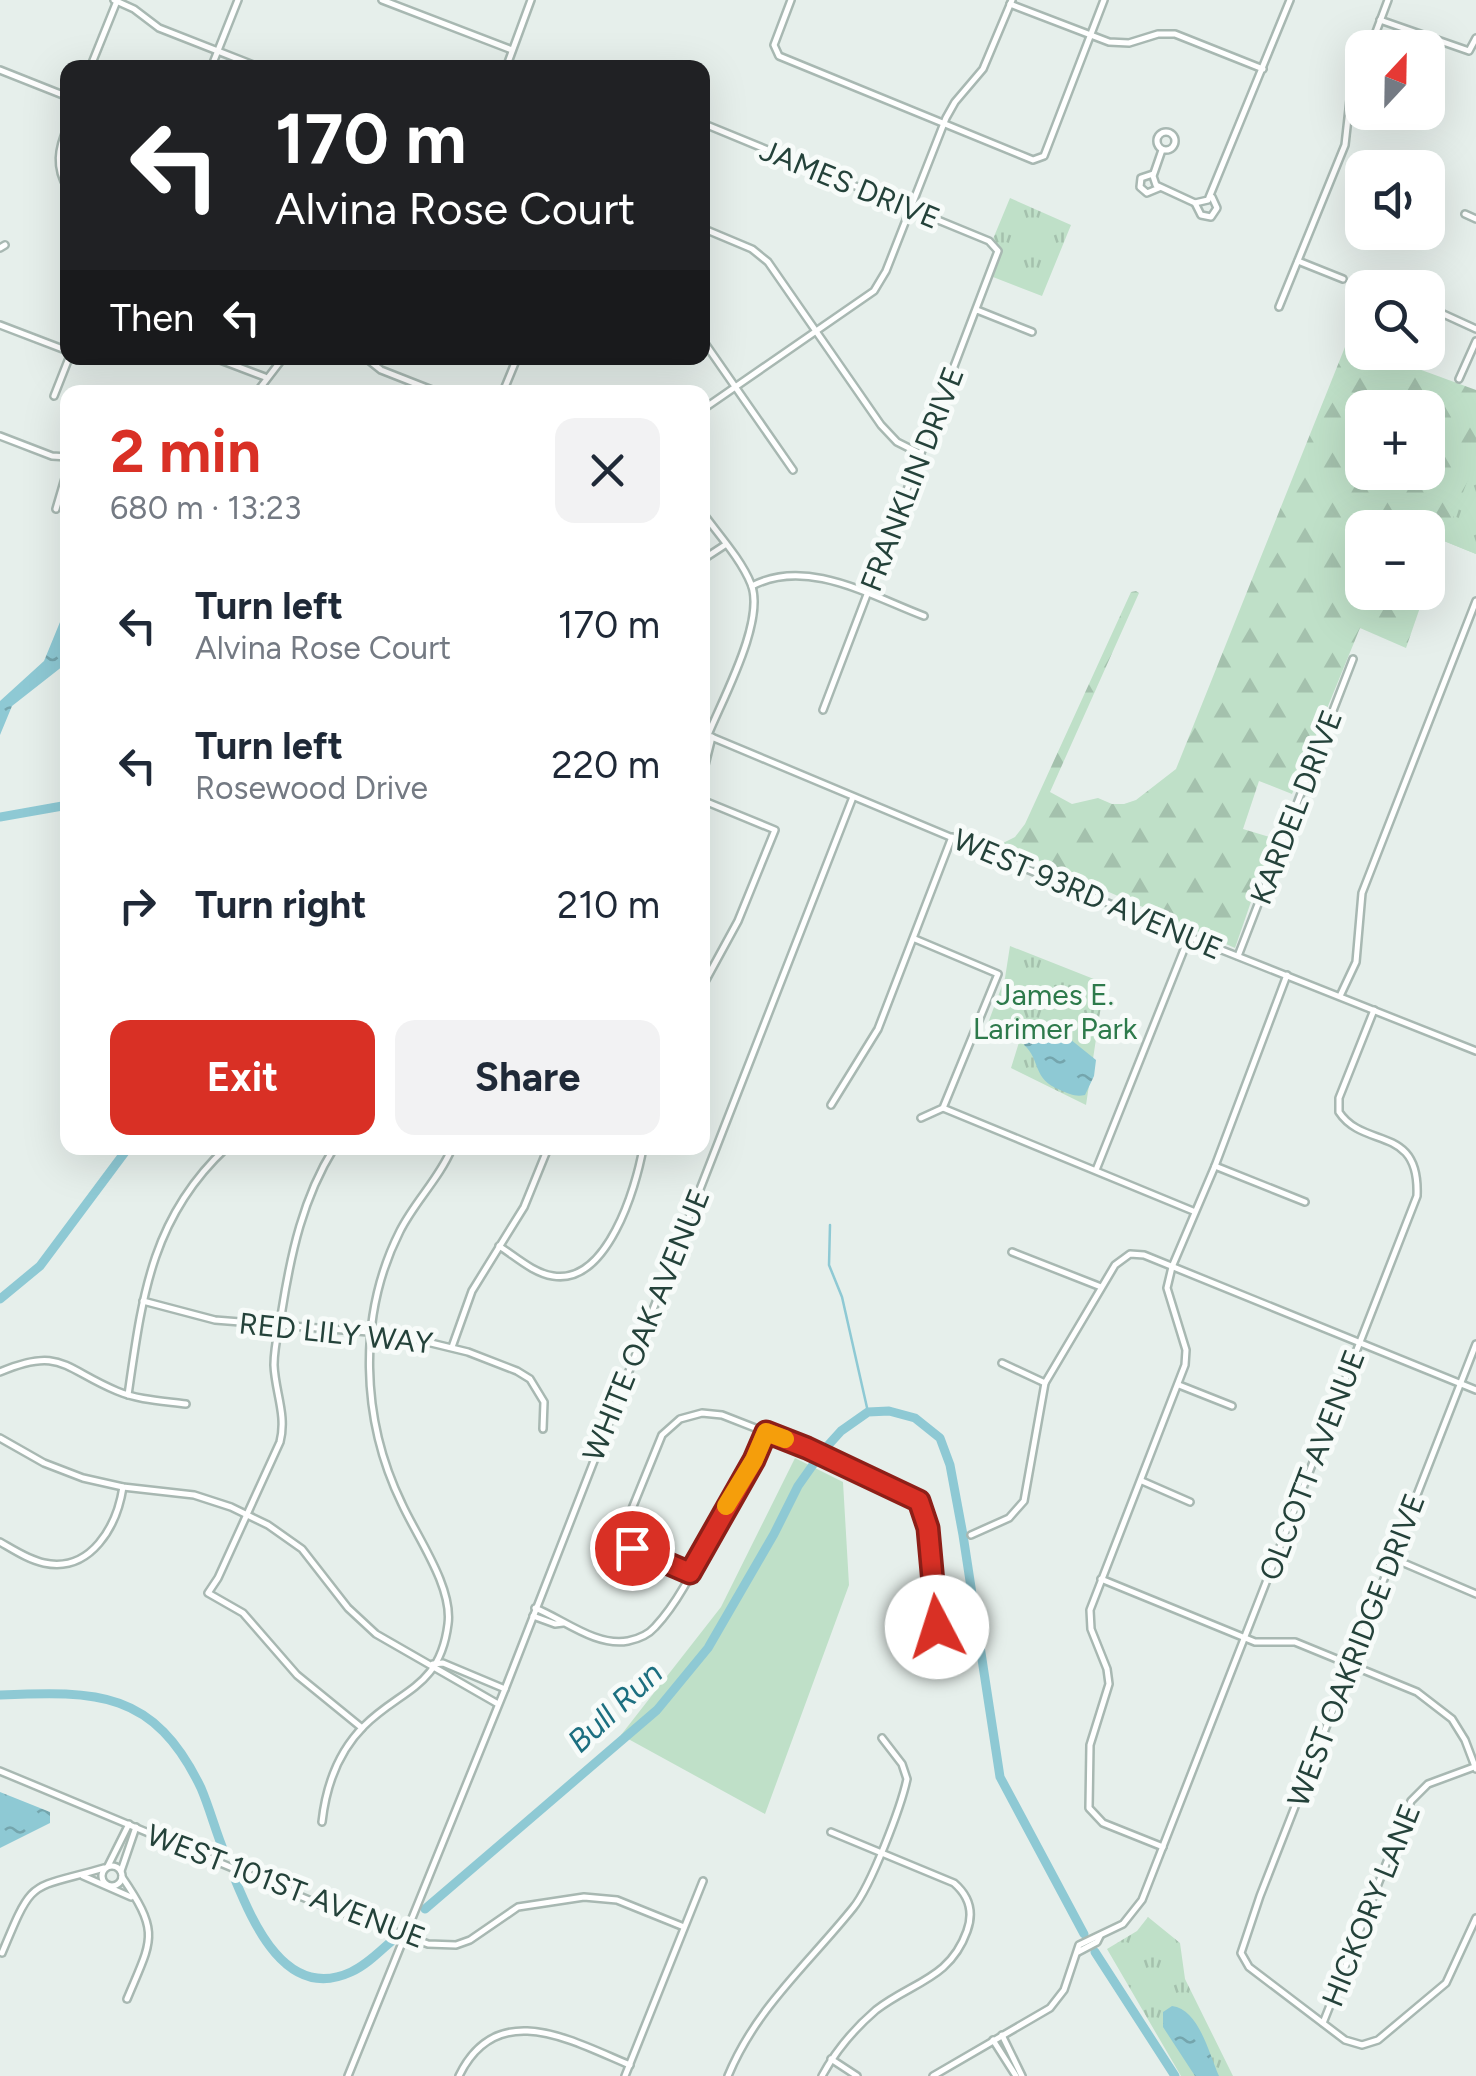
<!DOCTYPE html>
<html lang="en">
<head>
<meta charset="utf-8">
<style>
	:root { --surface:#fff; --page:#f2f2f3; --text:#1f2937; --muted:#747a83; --accent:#d93025 }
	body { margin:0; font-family:Figtree,sans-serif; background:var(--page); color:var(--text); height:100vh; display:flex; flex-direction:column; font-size:38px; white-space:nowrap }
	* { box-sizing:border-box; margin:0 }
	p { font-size:32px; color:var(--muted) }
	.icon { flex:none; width:55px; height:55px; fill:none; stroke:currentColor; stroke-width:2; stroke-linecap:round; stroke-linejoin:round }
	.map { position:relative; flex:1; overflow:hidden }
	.sheet { position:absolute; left:60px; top:385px; width:650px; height:770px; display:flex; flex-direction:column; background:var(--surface); border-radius:20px; box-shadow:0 10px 40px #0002 }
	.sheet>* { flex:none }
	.top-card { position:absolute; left:60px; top:60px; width:650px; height:305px; border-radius:20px; box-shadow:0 10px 40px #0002; background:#202124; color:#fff; overflow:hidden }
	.needle { width:65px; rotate:22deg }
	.controls { position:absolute; left:1345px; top:30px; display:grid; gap:20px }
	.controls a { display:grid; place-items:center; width:100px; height:100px; border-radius:20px; background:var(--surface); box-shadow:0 10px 40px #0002; font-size:50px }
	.pin { position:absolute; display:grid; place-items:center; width:85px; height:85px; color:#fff; margin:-42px; border:5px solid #fff; border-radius:50%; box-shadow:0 2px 10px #0007 }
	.me { position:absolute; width:110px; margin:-55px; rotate:355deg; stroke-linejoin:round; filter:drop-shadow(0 0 8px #0008) }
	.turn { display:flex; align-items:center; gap:35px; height:210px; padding:0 50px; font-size:45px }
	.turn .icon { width:130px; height:130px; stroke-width:2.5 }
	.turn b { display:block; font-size:70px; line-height:85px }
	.then { display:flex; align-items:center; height:95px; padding:0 50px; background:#0003; gap:20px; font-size:38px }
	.round { display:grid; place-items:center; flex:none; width:105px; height:105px; border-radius:20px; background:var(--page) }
	.head { display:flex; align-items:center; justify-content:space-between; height:170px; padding:0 50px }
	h1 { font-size:60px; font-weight:700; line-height:75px; color:var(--accent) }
	.cta { display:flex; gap:20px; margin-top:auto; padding:20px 50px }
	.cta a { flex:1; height:115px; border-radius:20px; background:var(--accent); color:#fff; font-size:40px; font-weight:700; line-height:115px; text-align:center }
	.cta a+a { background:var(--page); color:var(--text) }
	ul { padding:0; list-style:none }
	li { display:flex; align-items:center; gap:30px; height:140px; padding:0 50px }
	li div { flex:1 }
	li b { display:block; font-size:38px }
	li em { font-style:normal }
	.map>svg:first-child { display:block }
	.grass { fill:#bfe0c8 }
	.forest { fill:url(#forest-firs); fill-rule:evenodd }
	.park { fill:url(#park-tufts) }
	.water { fill:url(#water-ripples) }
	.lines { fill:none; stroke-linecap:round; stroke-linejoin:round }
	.stream { stroke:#8ec9d4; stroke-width:2.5 }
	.river { stroke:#8ec9d4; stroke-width:9 }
	.minor-casing { stroke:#a8b8b2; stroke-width:10 }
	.minor { stroke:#fff; stroke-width:5 }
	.route-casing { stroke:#8d1f18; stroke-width:25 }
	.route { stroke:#d93025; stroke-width:18 }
	.slow { stroke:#f59e0b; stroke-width:18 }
	.labels { text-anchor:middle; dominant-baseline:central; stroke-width:10; stroke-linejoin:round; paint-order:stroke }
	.street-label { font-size:30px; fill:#24423a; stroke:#f7fbf9 }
	.park-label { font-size:30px; fill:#2d7a4b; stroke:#f7fbf9 }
	.water-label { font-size:32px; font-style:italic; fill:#1c6f80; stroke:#f7fbf9 }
</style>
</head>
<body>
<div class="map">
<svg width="1476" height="2076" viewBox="0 0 1476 2076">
	<defs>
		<pattern id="forest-firs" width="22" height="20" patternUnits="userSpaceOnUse" patternTransform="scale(2.5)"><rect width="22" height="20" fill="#bfe0c8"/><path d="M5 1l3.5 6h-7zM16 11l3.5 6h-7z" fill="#a4c1ad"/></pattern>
		<pattern id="park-tufts" width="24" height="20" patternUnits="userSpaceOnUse" patternTransform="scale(2.5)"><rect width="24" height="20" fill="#bfe0c8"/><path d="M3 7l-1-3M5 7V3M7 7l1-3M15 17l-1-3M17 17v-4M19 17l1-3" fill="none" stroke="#a4c1ad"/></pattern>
		<pattern id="water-ripples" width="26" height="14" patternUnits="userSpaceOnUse" patternTransform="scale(2.5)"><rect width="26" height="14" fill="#8ec9d4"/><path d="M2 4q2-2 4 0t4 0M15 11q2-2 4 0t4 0" fill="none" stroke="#74a5ad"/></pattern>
	</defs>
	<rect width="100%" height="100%" fill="#e6efeb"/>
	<path class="grass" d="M 795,1458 L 843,1482 L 849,1585 L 765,1814 L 621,1735 L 721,1607 Z"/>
	<path class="forest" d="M 1347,342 L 1362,348 L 1362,352 L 1375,353 L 1476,390 L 1476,554 L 1444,541 L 1428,587 L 1428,528 L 1362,528 L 1362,592 L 1425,593 L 1406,648 L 1360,628 L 1292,794 L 1259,781 L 1243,829 L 1273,838 L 1235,948 L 1001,844 L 1015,837 L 1025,824 L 1131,592 L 1136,591 L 1139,593 L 1050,792 L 1072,804 L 1098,798 L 1112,804 L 1124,804 L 1136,800 L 1176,769 ZM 1362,408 L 1428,408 L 1428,472 L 1362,472 Z"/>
	<g class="park">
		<path d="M 1010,198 L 1071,225 L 1042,296 L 993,277 L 1002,251 L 993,239 Z"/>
		<path d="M 1476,459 L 1476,554 L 1444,541 Z"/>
		<path d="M 1010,946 L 1109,985 L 1101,1006 L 1086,1105 L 1011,1068 L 1020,1039 L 988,1023 L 1005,978 Z"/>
		<path d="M 1148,1917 L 1180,1943 L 1185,1979 L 1233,2076 L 1181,2076 L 1107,1949 L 1137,1931 Z"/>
	</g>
	<g class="water">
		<path d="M 67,605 L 67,654 L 63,666 L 12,706 L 0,735 L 0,701 L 44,661 Z"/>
		<path d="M 1057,1032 L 1065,1035 L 1096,1060 L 1094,1076 L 1085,1095 C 1075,1097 1070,1094 1060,1090 C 1032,1079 1041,1060 1024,1045 L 1027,1040 Z"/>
		<path d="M 0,1792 L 50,1812 L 50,1823 L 0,1848 Z"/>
		<path d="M 1172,2006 C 1199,2009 1209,2054 1219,2076 L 1195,2076 L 1163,2027 L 1163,2012 Z"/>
	</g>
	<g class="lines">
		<path class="stream" d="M 830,1225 L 829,1265 L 842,1297 L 868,1412"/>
		<g class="river">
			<path d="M 0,817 L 68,805"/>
			<path d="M 0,1299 L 40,1266 L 128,1148"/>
			<path d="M 0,1695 C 97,1691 154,1690 201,1788 C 210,1809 216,1833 225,1854"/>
			<path d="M 234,1877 C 253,1923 286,2002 351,1972 C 367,1965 381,1950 394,1939"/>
			<path d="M 425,1909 L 657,1710 L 708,1648 L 774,1534 L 798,1486 L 822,1452 L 841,1431 L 868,1412 L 889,1411 L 915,1418 L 940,1438 L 950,1465 L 963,1535 L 1000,1777 L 1084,1934"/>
			<path d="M 1095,1952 L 1175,2076"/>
		</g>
		<defs>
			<g id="minor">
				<path d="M 114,0 L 134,9 L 159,28 L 261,68"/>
				<path d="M 382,0 L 512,50"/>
				<path d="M 791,0 L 774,45 L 779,56 L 1033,160 L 1044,156 L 1104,0"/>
				<path d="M 1010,4 L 1109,42 L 1129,43 L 1158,34 L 1175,34 L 1263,69"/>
				<path d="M 1380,20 L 1469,51 L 1476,38"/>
				<path d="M 1370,48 L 1388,0"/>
				<path d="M 90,68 L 117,1"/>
				<path d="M 211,68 L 238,0"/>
				<path d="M 506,68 L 531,0"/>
				<path d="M 0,70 L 68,97"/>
				<path d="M 1349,119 L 1391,123"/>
				<path d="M 702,123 L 989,241 L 998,251 L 823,710"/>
				<path d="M 68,126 C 58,149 55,167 68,189"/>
				<circle cx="1166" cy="141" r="9"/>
				<path d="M 1162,150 L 1153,176 L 1156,185 L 1195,203 L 1208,200 L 1290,0"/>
				<path d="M 1153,174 L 1141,178 L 1140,187 L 1147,193 L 1159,188"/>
				<path d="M 1195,203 L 1201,215 L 1211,217 L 1217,208 L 1212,197"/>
				<path d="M 1465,214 L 1476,219"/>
				<path d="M 702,228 L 752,249 L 768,262 L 881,425 L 897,442 L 921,454"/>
				<path d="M 0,248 L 5,245"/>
				<path d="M 1298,261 L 1343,279"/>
				<path d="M 1279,307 L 1345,145 L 1350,100 L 1362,67"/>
				<path d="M 1428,307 L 1476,329"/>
				<path d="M 977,310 L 1032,332"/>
				<path d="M 0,325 L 68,351"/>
				<path d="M 702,339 L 793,470"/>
				<path d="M 215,358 L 265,377"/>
				<path d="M 366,358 L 381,370 L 437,392"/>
				<path d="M 1459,379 L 1476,341"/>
				<path d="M 257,392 L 283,358"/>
				<path d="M 503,392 L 517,358"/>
				<path d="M 54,396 L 69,358"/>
				<path d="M 702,410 L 874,291 L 886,271 L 946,118 L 955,102 L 983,69 L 1012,0"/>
				<path d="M 0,436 L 52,456 L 68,457"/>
				<path d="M 56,509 L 66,475 L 65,458"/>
				<path d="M 702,512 C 718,534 741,559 751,584 C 766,620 722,700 708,735"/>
				<path d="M 702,560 L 725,545"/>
				<path d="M 752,586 C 807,557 871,596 924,616"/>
				<path d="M 702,733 L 1189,937 L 1476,1051"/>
				<path d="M 702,777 L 712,737"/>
				<path d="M 702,800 L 775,830 L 738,921 L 702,987"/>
				<path d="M 915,939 L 998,974 L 943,1108 L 921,1118"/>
				<path d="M 1238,956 L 1353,659"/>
				<path d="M 1340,996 L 1356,962 L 1362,893 L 1476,601"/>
				<path d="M 831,1105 L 878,1029 L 952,837"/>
				<path d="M 943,1108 L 1193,1211"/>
				<path d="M 334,1148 C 303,1198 291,1253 282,1310 C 279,1328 274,1346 274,1365 C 275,1392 287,1415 280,1442 L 218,1578 L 208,1593 L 243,1613 L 297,1675 L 362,1728"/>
				<path d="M 1215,1166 L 1305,1202"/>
				<path d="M 1096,1170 L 1189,937"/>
				<path d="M 499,1246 C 515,1256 533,1273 553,1276 C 607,1285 636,1188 643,1148"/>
				<path d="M 1012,1252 L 1101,1287"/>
				<path d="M 143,1301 L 215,1320 L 394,1334 L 468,1352 L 517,1371 L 530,1379 L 544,1402 L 543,1429"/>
				<path d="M 1476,1344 L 1260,1896 L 1241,1953 L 1249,1967 L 1345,2040 L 1362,2045 L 1378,2040 L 1446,1983 L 1476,1918"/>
				<path d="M 452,1347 L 472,1291 L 524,1207 L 548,1148"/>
				<path d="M 1002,1363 L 1045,1383"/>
				<path d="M 0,1372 C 61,1346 64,1369 117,1391 C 138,1400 164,1401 186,1404"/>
				<path d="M 1179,1385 L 1232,1406"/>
				<path d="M 128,1395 C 142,1298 151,1218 226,1148"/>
				<path d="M 0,1438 L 44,1463 L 83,1478 L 123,1487 L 194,1495 L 231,1507 L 268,1525 L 302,1549 L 348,1608 L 376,1634 L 498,1704"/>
				<path d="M 1142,1481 L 1190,1502"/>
				<path d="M 971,1535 L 1009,1518 L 1024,1501 L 1045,1383 L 1115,1265 L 1130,1254 L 1144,1255 L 1476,1390"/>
				<path d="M 0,1542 C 14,1550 29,1560 44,1563 C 91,1573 117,1526 123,1487"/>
				<path d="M 1392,1558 L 1476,1594"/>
				<path d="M 690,1573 C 666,1564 624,1558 625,1526 L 662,1435 L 680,1419 L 702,1413 L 722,1415 L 801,1446 L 919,1501 L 928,1529 L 937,1627"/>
				<path d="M 1101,1579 L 1255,1642 L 1295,1642 L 1417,1692 L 1452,1719 L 1465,1740 L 1476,1769"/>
				<path d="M 535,1608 C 563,1619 596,1647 628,1641 C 638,1639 648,1635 655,1627 C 684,1596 702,1551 722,1514 C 737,1487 754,1462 766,1433"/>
				<path d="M 533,1616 L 555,1624 L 563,1623"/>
				<path d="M 433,1664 L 443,1663 L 505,1689"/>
				<path d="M 0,1771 L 314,1902 L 428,1944 L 456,1945 L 470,1940 L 518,1907 L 584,1897 L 617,1900 L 684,1927"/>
				<path d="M 322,1822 C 326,1786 338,1752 364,1726 C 401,1689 440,1688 448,1624 C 453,1587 417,1537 402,1504 C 361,1420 357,1316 400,1231 C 415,1201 439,1179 452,1148"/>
				<path d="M 1163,1847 L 1103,1823 L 1089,1808 L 1090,1745 L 1109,1684 L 1107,1669 L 1091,1629 L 1090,1610 L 1185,1365 L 1186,1350 L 1167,1288 L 1172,1267 L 1215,1166 L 1287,975"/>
				<circle cx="112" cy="1876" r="10"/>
				<path d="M 108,1866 L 129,1824"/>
				<path d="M 121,1871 L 136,1827"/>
				<path d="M 83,1876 L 131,1897"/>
				<path d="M 122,1877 C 161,1934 152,1939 127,1999"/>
				<path d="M 1078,1952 L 1097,1942 L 1100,1936"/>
				<path d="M 2,1953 C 34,1876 28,1890 104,1868"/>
				<path d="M 1323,2023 L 1411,1801 L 1428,1784 L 1474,1767"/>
				<path d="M 1002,2035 L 1022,2076"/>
				<path d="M 993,2040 L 1016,2076"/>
				<path d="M 831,2059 L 857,2076"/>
				<path d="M 348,2076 L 505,1689 L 853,797"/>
				<path d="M 459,2076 C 497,1997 572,2041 630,2065"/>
				<path d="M 625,2076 L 703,1881"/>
				<path d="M 728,2076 C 756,2008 808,1964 853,1908 C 871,1886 901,1807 907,1779 L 902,1764 L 882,1738"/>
				<path d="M 822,2076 C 836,2050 854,2029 876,2010 C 912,1982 950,1979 967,1931 C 974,1912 969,1896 954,1883 L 831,1832"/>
				<path d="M 933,2076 L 1050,2008 L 1064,1990 L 1079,1945 L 1123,1924 L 1142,1900 L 1417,1196 C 1420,1124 1364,1150 1339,1112 L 1339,1098 L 1374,1010"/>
			</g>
		</defs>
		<use href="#minor" class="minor-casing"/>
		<use href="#minor" class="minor"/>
	</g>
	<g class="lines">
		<defs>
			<path id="route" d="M 632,1548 L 690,1573 L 754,1460 L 766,1432 L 807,1448 L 919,1501 L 928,1528 L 937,1627"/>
		</defs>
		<use href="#route" class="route-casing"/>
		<use href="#route" class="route"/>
		<path class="slow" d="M 726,1506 L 754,1460 L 766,1432 L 785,1439"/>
	</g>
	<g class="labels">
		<g class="street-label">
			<text transform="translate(850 184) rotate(22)">JAMES DRIVE</text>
			<text transform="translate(912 479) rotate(-69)">FRANKLIN DRIVE</text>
			<text transform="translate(1296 807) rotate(-69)">KARDEL DRIVE</text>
			<text transform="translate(1088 894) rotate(23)">WEST 93RD AVENUE</text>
			<text transform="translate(646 1325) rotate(-68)">WHITE OAK AVENUE</text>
			<text transform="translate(336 1333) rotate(6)">RED LILY WAY</text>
			<text transform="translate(1312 1465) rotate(-69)">OLCOTT AVENUE</text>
			<text transform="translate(1356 1650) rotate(-69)">WEST OAKRIDGE DRIVE</text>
			<text transform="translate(286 1886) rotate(21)">WEST 101ST AVENUE</text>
			<text transform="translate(1371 1905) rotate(-68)">HICKORY LANE</text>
		</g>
		<g class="park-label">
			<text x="1055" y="994">James E.<tspan x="1055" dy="34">Larimer Park</tspan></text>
		</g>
		<g class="water-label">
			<text transform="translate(615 1707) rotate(-43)">Bull Run</text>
		</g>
	</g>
</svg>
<div class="controls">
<a><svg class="needle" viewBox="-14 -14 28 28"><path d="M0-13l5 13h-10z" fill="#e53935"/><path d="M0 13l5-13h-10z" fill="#747a83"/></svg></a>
<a><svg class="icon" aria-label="sound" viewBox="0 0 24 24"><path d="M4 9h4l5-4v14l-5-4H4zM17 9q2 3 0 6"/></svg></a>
<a><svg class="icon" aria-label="search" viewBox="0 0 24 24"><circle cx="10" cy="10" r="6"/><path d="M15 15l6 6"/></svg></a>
<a>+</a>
<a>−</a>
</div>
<div class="pin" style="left:632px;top:1548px;background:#d93025"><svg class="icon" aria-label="arrive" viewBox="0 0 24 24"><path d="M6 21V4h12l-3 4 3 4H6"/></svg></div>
<svg class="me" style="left:937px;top:1627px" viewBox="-20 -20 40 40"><circle r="19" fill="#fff"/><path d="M0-13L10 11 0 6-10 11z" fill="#d93025"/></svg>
<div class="top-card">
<div class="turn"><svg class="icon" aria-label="left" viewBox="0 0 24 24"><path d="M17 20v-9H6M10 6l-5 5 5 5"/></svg><div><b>170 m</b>Alvina Rose Court</div></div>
<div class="then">Then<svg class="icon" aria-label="left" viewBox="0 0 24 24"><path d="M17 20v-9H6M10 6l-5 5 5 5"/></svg></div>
</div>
<section class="sheet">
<div class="head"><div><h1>2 min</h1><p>680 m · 13:23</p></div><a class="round"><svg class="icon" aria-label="close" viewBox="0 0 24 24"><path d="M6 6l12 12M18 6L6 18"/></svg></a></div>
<ul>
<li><svg class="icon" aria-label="left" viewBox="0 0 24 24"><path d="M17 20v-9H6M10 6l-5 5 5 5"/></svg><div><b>Turn left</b><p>Alvina Rose Court</p></div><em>170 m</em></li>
<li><svg class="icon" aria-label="left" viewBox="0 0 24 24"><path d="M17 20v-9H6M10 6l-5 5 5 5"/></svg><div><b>Turn left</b><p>Rosewood Drive</p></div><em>220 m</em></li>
<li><svg class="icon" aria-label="right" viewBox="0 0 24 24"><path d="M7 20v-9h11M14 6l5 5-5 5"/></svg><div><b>Turn right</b></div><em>210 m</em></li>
</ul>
<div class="cta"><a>Exit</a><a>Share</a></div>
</section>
</div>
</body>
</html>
